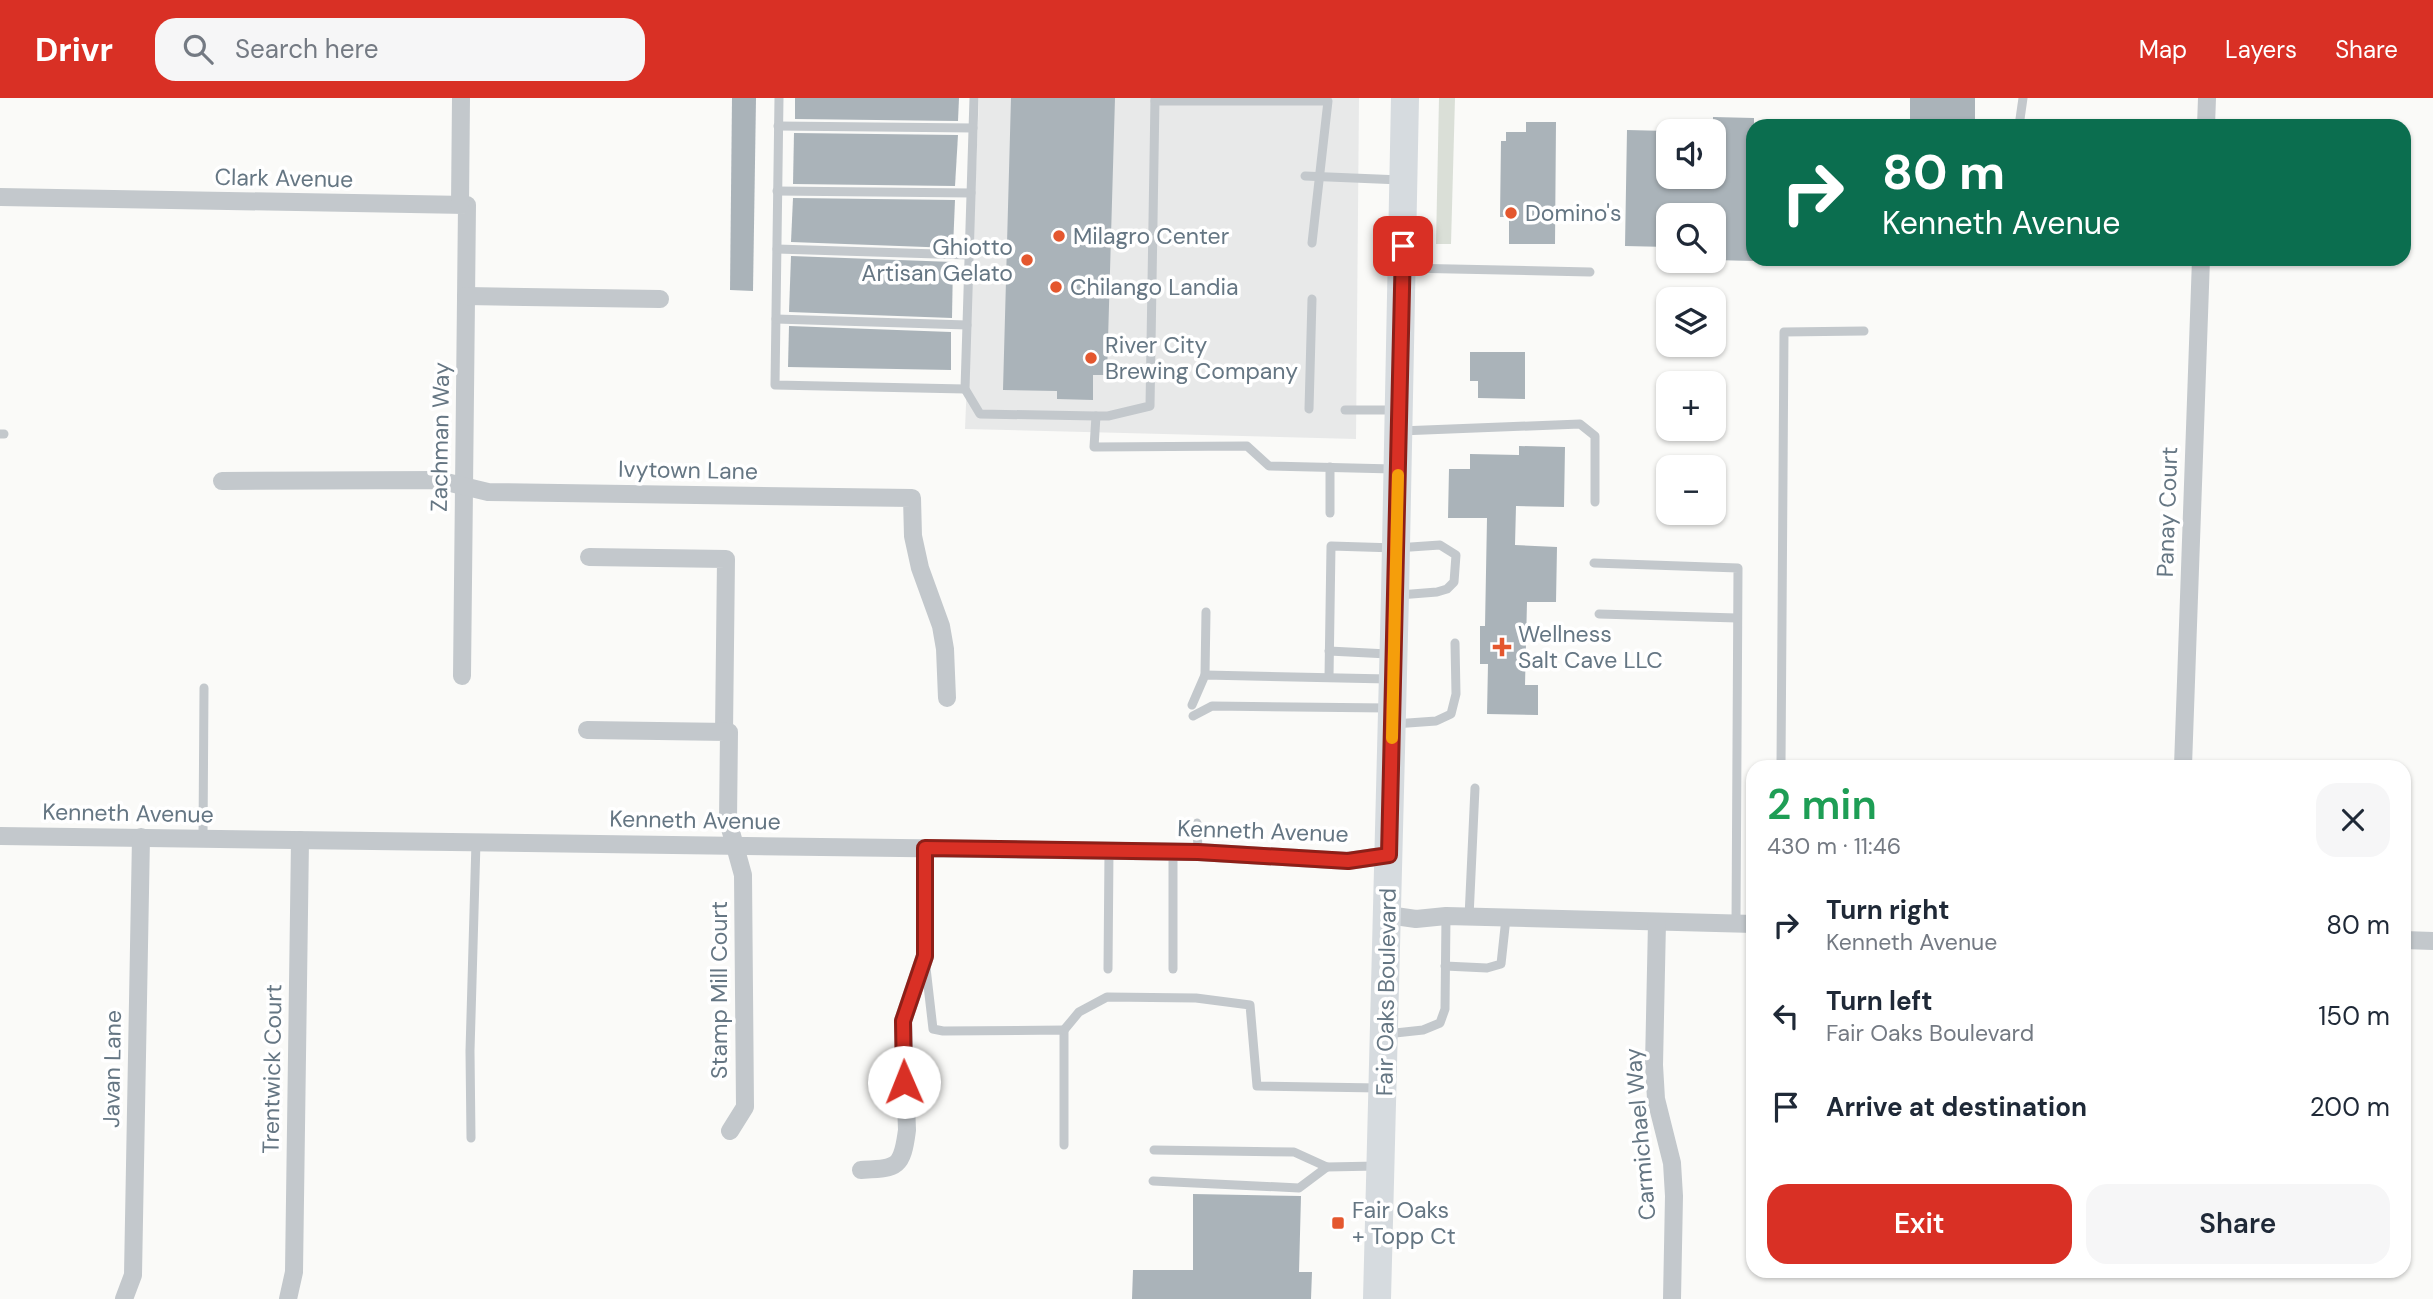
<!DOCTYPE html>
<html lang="en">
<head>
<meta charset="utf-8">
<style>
	:root { --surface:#fff; --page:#f6f6f7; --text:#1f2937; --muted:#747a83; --accent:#d93025 }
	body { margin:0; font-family:"DM Sans",sans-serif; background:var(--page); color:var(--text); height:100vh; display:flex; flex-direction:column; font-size:26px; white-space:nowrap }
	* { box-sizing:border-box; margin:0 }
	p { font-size:23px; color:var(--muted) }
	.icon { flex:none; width:38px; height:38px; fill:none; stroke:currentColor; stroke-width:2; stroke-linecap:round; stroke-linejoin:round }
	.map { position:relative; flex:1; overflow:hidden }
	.side { position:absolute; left:1746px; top:662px; width:665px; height:518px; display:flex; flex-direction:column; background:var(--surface); border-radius:21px; box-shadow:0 2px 5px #0004 }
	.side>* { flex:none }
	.top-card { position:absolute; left:1746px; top:21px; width:665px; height:147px; border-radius:21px; box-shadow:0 2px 5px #0004; background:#0b6e4f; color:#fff; overflow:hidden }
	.fabs { position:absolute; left:1656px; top:21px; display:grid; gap:14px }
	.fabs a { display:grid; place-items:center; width:70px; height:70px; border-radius:14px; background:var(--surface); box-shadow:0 2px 5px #0004; font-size:35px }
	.pin { position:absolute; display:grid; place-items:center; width:60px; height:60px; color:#fff; margin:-30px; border-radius:14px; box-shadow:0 4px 10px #0006 }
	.me { position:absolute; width:77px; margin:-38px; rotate:359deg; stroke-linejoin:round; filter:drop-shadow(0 0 5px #0008) }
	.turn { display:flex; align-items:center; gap:24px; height:147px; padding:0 21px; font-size:32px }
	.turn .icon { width:91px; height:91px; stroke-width:2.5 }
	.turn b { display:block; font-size:49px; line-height:60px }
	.round { display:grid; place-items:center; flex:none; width:74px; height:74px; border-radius:21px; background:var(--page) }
	.headline { display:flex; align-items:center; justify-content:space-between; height:119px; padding:0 21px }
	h1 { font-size:42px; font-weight:600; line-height:52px; color:#1e9e55 }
	.button { display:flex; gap:14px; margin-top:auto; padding:14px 21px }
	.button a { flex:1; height:80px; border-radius:21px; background:var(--accent); color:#fff; font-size:28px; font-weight:600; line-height:80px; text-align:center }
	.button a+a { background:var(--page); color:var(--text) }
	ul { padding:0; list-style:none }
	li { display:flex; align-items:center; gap:21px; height:91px; padding:0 21px }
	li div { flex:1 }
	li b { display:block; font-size:26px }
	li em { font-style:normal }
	header { display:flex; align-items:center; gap:42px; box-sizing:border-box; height:98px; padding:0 35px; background:var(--accent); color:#fff }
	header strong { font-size:33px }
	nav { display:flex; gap:38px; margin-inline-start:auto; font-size:24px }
	.search { width:490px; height:63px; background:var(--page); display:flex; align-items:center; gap:18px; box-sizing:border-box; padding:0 24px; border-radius:21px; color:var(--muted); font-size:26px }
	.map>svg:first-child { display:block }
	.built { fill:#e8e9e9 }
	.green { fill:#dadfd7 }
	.building { fill:#aab3b9 }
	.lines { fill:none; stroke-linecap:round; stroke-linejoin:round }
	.lane { stroke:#c3c8cc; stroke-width:9 }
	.street { stroke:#c3c8cc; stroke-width:18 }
	.primary { stroke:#d6dbdf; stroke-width:28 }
	.route-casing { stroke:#8d1f18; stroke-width:18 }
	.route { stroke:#d93025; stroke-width:12 }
	.slow { stroke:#f59e0b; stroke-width:12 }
	.poi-dot { fill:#e4572e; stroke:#fff; stroke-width:2.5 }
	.labels { text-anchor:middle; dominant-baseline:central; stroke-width:7; stroke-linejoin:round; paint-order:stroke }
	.street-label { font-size:23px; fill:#657683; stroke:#fff }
	.poi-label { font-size:23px; fill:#657683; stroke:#fff; text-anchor:start }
</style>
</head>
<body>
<header>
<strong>Drivr</strong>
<div class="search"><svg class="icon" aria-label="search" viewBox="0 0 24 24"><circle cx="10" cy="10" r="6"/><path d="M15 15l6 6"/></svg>Search here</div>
<nav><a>Map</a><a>Layers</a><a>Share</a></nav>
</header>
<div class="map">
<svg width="2433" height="1201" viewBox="0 0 2433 1201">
	<rect width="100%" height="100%" fill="#fafaf8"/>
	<path class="built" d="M 979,0 L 1359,0 L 1356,341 L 965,331 Z"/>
	<path class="green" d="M 1439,0 L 1455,0 L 1451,146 L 1436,146 Z"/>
	<g class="building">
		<path d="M 732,0 L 756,0 L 753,193 L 730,192 Z"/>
		<path d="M 795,0 L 959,0 L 958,23 L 795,21 Z"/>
		<path d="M 1011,0 L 1115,0 L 1107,277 L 1093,277 L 1093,302 L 1057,301 L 1057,293 L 1003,292 Z"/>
		<rect x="1910" y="0" width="65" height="24"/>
		<path d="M 1713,19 L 1754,20 L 1754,163 L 1713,162 L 1713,117 L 1668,117 L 1668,149 L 1625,148 L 1627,32 L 1668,33 L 1668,79 L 1713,79 Z"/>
		<path d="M 1526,24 L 1556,24 L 1555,146 L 1509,146 L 1509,119 L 1500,119 L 1501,43 L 1506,43 L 1506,34 L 1526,34 Z"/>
		<path d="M 794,35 L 958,37 L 955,88 L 793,86 Z"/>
		<path d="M 793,100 L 955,102 L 953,150 L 791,144 Z"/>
		<path d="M 791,158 L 953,164 L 952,220 L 789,214 Z"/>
		<path d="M 789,228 L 951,234 L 951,272 L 788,269 Z"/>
		<path d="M 1470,254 L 1525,254 L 1525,301 L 1478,300 L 1478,283 L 1470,283 Z"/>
		<path d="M 1519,348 L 1565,349 L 1564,409 L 1516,408 L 1515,447 L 1557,449 L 1556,504 L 1527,504 L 1525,587 L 1538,587 L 1538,617 L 1487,616 L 1488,566 L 1480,566 L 1480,528 L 1485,528 L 1487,420 L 1448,420 L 1449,371 L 1470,371 L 1470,356 L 1519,357 Z"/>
		<path d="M 1193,1096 L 1301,1098 L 1299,1174 L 1312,1174 L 1311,1201 L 1132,1201 L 1133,1172 L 1193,1172 Z"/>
	</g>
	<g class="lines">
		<g class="lane">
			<path d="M 779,0 L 775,287 L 965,291"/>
			<path d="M 974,0 L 965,291 L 980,316 L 1096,318 L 1108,318 L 1150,308 L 1155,0"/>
			<path d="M 1155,3 L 1328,3 L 1312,145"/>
			<path d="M 778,28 L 973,30"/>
			<path d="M 2019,28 L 2023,0"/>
			<path d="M 1305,78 L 1401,82"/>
			<path d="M 777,93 L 971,95"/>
			<path d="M 777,151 L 969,157"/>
			<path d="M 1404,170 L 1590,174"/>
			<path d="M 776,221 L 967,227"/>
			<path d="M 1309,311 L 1312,201"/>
			<path d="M 1345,312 L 1394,312"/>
			<path d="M 1096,318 L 1094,349 L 1247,348 L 1269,368 L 1394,371"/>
			<path d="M 1400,333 L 1580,326 L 1595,338 L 1595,404"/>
			<path d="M 0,336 L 4,336"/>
			<path d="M 1330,415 L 1330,369"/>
			<path d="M 1594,465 L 1738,470 L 1736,826"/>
			<path d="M 1599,516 L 1737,520"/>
			<path d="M 1329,553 L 1388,556"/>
			<path d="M 1205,577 L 1206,514"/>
			<path d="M 1329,579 L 1331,448 L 1396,450 L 1440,447 L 1456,457 L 1454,484 L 1447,491 L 1437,494 L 1399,497"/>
			<path d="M 1192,607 L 1205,577 L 1388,581"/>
			<path d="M 1193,618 L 1212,608 L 1388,610"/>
			<path d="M 1394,626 L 1436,623 L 1451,616 L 1456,596 L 1455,545"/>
			<path d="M 1781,668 L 1784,234 L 1864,233"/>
			<path d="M 1197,725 L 1198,754"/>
			<path d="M 203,740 L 204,590"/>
			<path d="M 1173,754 L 1173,871"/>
			<path d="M 1469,819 L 1475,690"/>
			<path d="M 1445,868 L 1487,870 L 1501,866 L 1506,820"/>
			<path d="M 926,870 L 933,931 L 943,933 L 1064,932 L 1064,1047"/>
			<path d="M 1108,871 L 1109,753"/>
			<path d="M 1064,932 L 1079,914 L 1107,899 L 1196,900 L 1250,907 L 1257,988 L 1379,990"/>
			<path d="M 1386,936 L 1423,932 L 1440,925 L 1445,911 L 1446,818"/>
			<path d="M 471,1040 L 470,953 L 476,744"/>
			<path d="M 1154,1052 L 1294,1054 L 1327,1069 L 1377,1068"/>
			<path d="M 1153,1083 L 1299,1090 L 1327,1069"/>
		</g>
		<g class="street">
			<path d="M 2206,28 L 2207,0"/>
			<path d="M 0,99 L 467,107 L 462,578"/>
			<path d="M 460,107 L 461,0"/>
			<path d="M 466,198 L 660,201"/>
			<path d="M 222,383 L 438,382 L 488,394 L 912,400 L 913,438 L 920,470 L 941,528 L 945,551 L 947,600"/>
			<path d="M 589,459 L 726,461 L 724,634"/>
			<path d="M 587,632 L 729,634 L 728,723 L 743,777 L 745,1009 L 730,1033"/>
			<path d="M 2183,668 L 2201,161"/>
			<path d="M 0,738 L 1198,754 L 1348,763 L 1389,757"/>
			<path d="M 1388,817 L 1416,821 L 1446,818 L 1754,826"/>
			<path d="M 1657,824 L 1654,967 L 1656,1001 L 1672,1065 L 1674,1098 L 1672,1201"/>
			<path d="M 2404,842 L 2433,843"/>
			<path d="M 861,1072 C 897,1070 902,1071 907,1032 L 903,923 L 925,858 L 925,750"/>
			<path d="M 124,1201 L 133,1177 L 141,739"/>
			<path d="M 288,1201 L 294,1174 L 300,742"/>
		</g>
		<path class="primary" d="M 1377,1201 L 1395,497 L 1405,0"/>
	</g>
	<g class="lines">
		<defs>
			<path id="route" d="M 904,984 L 903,923 L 925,858 L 925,750 L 1198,754 L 1348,763 L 1389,757 L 1403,148"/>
		</defs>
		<use href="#route" class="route-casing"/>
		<use href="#route" class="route"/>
		<path class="slow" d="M 1392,640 L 1398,377"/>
	</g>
	<g class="poi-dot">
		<circle cx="1511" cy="115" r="7"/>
		<circle cx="1059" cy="138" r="7"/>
		<circle cx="1027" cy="162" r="7"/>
		<circle cx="1056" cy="189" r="7"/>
		<circle cx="1091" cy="260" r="7"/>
		<path d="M1498.5 538.5h7v7h7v7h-7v7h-7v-7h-7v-7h7z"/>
		<rect x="1331" y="1118" width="14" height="14" rx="3.5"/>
	</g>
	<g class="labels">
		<g class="street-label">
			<text transform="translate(284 80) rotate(1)">Clark Avenue</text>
			<text transform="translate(440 339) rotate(-89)">Zachman Way</text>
			<text transform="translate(688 372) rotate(1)">Ivytown Lane</text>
			<text transform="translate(2167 414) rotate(-88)">Panay Court</text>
			<text transform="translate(128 715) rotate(1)">Kenneth Avenue</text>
			<text transform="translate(695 722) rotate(1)">Kenneth Avenue</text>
			<text transform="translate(1263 733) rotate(2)">Kenneth Avenue</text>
			<text transform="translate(719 892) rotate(-90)">Stamp Mill Court</text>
			<text transform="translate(1386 894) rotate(-89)">Fair Oaks Boulevard</text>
			<text transform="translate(112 971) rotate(-89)">Javan Lane</text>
			<text transform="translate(272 971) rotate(-89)">Trentwick Court</text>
			<text transform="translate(1640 1036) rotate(-95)">Carmichael Way</text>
		</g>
		<g class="poi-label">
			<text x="1525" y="115">Domino's</text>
			<text x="1073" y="138">Milagro Center</text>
			<text x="1013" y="149" text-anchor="end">Ghiotto<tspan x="1013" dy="26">Artisan Gelato</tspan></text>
			<text x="1070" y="189">Chilango Landia</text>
			<text x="1105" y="247">River City<tspan x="1105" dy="26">Brewing Company</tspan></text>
			<text x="1518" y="536">Wellness<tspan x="1518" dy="26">Salt Cave LLC</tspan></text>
			<text x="1352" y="1112">Fair Oaks<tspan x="1352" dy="26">+ Topp Ct</tspan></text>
		</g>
	</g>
</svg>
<div class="fabs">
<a><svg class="icon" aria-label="sound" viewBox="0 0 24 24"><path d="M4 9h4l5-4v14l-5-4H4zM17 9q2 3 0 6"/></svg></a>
<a><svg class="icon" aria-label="search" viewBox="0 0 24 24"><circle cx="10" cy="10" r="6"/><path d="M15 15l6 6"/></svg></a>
<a><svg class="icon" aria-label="layers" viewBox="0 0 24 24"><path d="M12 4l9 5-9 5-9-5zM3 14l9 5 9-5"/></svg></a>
<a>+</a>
<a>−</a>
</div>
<div class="pin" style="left:1403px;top:148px;background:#d93025"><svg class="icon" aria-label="arrive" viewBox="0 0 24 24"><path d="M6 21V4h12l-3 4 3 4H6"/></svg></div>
<svg class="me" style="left:904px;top:984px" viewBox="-20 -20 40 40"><circle r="19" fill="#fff"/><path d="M0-13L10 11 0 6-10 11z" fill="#d93025"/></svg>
<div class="top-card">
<div class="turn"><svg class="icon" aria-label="right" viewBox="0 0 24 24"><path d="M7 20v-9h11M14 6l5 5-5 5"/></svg><div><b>80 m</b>Kenneth Avenue</div></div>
</div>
<section class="side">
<div class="headline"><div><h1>2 min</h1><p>430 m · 11:46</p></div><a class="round"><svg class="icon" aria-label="close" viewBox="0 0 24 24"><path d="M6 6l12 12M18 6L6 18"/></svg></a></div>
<ul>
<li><svg class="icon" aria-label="right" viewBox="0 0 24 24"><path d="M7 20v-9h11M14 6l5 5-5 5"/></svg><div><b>Turn right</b><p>Kenneth Avenue</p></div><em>80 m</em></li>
<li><svg class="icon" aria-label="left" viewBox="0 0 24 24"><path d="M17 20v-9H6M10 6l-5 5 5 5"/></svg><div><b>Turn left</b><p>Fair Oaks Boulevard</p></div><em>150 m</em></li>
<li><svg class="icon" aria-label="arrive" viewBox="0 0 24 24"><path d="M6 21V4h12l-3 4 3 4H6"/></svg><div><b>Arrive at destination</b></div><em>200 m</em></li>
</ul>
<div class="button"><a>Exit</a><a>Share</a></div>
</section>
</div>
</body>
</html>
